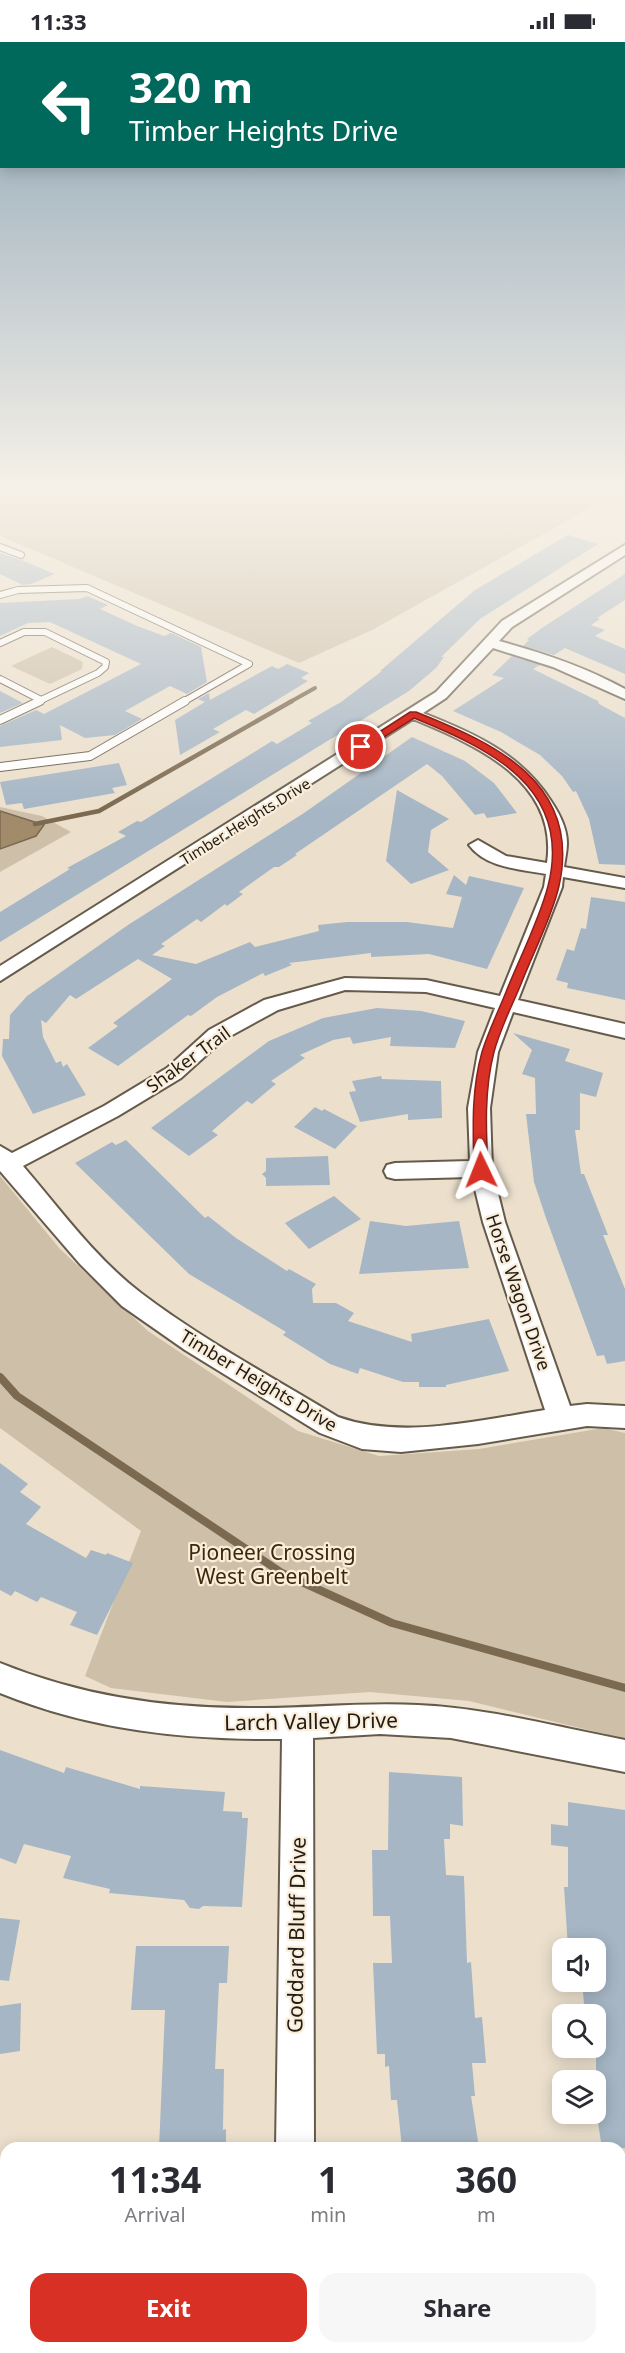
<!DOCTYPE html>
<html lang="en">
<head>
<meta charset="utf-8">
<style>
	:root { --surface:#fff; --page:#f7f7f7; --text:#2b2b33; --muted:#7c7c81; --accent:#d93025 }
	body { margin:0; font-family:"Noto Sans",sans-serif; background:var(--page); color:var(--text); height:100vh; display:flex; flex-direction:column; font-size:22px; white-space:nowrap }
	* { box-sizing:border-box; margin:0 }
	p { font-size:20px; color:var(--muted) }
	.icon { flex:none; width:33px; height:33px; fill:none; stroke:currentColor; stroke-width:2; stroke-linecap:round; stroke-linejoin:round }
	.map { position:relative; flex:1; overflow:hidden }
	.drawer { position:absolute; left:0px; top:2100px; width:626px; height:212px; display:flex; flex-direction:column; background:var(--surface); border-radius:18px 18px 0 0; box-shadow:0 3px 15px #0003 }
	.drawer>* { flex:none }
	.guide { position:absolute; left:0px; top:0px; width:626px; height:126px; box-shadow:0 3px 15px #0003; background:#00695c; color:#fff; overflow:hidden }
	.buttons { position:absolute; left:552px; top:1896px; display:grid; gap:12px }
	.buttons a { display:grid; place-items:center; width:54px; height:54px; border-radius:12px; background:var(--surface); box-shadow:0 3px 15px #0003; font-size:30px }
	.pin { position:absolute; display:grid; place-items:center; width:51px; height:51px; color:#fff; margin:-26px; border:3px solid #fff; border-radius:50%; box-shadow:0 2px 6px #0007 }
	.me { position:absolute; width:66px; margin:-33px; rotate:358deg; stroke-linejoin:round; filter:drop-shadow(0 0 4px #0008) }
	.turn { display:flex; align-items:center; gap:21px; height:126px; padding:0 30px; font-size:27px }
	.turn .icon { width:78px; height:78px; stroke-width:2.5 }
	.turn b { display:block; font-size:42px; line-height:51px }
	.eta { display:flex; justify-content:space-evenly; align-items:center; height:102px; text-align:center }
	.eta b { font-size:36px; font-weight:700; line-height:42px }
	.primary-button { display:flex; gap:12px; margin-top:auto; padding:12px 30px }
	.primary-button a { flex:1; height:69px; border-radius:18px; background:var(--accent); color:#fff; font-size:24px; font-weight:700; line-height:69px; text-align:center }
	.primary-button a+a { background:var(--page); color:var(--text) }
	.status { display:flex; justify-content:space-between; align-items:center; height:42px; padding:0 30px; background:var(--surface); direction:ltr }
	.status svg { height:16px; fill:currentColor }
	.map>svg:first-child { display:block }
	.green { fill:#cebfa9 }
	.water { fill:#a28b6a; stroke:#7b6950; stroke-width:1.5 }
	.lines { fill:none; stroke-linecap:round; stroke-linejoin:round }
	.stream-far2 { stroke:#7b6950; stroke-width:4 }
	.stream-far1 { stroke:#7b6950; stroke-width:4.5 }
	.stream { stroke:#7b6950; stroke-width:8 }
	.building { fill:#a6b6c5 }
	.lane-far1-casing { stroke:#665b4b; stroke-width:8 }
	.lane-casing { stroke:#665b4b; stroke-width:10 }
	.street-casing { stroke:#665b4b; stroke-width:4 }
	.lane-far1 { stroke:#fff; stroke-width:6 }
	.lane { stroke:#fff; stroke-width:8 }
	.street { fill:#fff; fill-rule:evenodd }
	.route { fill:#d93025; stroke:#8d1f18; stroke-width:1.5 }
	.labels { text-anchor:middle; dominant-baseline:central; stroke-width:4.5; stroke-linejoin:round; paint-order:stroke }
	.far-street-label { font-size:15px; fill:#201b15; stroke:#faedda }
	.street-label { font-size:18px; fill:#201b15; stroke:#faedda }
	.near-park-label { font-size:21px; fill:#3b290c; stroke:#faedda }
	.near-street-label { font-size:21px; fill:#201b15; stroke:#faedda }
</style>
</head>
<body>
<div class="status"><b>11:33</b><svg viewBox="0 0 49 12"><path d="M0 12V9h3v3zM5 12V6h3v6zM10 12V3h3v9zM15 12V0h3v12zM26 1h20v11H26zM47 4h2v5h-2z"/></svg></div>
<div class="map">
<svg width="625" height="2311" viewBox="0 0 625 2311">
	<rect width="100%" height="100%" fill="#ece0cd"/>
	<g class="green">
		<path d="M 0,446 L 625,446 L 625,460 L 608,456 L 374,587 L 299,621 L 0,494 Z"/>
		<path d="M 52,605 L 83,620 L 82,627 L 50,642 L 11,624 Z"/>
		<path d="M 0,765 L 42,774 L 71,790 L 0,830 Z"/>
		<path d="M 0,1134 L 60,1207 L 148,1289 L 298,1389 L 379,1414 L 479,1407 L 603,1386 L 625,1391 L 625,1697 L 469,1659 L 370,1650 L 227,1660 L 111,1646 L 85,1634 L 141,1489 L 0,1386 Z"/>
	</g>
	<path class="water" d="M 0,769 L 44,783 L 36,794 L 0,807 Z"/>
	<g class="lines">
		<path class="stream-far2" d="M 290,660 L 315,646"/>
		<path class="stream-far1" d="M 35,782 L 99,769 L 292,659"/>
		<path class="stream" d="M 0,1335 L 17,1354 L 282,1531 L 392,1581 L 625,1646"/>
	</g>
	<g class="building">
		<path d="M 568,493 L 598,502 L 480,577 L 441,615 L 444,615 L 436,626 L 409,649 L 0,900 L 0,870 L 70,827 L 67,826 L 126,794 L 118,790 L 137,779 L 141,780 L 272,699 L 277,702 L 312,681 L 308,679 L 341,660 L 382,629 L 380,629 L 475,548 Z"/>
		<path d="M 0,511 L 21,518 L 55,532 L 31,542 L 23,543 L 0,532 Z"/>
		<path d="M 625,532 L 625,558 L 597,576 L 600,577 L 591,583 L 605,588 L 595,594 L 625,607 L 625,632 L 565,606 L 554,613 L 523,604 L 529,598 L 527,597 L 542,586 Z"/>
		<path d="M 87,554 L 108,563 L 100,567 L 137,584 L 164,594 L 171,591 L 201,605 L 207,640 L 187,652 L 170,644 L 125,669 L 142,677 L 115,693 L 85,696 L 60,683 L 62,698 L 0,705 L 0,684 L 36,668 L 44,672 L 141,622 L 50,580 L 28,581 L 0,594 L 0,561 L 80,557 Z"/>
		<path d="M 512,614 L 540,623 L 533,627 L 598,659 L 599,662 L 625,676 L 625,823 L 599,822 L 589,777 L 576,749 L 573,750 L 562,734 L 540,713 L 501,690 L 453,669 L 504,636 L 492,633 Z"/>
		<path d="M 287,622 L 309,631 L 301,636 L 308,639 L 254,672 L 246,668 L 213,687 L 220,690 L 180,713 L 175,678 L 205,660 L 198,657 L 209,651 L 210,658 L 272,624 L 278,627 Z"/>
		<path d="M 0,649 L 23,661 L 0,671 Z"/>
		<path d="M 412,695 L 465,719 L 494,741 L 517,771 L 487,776 L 484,771 L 475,773 L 442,734 L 427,722 L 295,812 L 297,813 L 279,825 L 274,825 L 239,850 L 243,852 L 227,864 L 225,862 L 201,880 L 197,877 L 161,902 L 165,904 L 152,913 L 196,922 L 250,900 L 255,905 L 319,889 L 318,883 L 347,880 L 407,880 L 453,886 L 462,855 L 446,852 L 454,833 L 466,843 L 469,834 L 524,846 L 487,927 L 429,912 L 371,915 L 371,911 L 289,921 L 292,923 L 265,934 L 263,931 L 217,955 L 191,974 L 188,973 L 118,1024 L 88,1006 L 118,984 L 113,981 L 172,937 L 138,917 L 76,957 L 70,953 L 46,981 L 41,978 L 43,995 L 56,1021 L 61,1019 L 63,1025 L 67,1022 L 86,1053 L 33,1072 L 2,1014 L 3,997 L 9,997 L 10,973 L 27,954 L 128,883 L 304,771 Z"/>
		<path d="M 119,721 L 127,743 L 112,746 L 115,751 L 24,767 L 22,761 L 6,763 L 0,740 Z"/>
		<path d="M 397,748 L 449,777 L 431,788 L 428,810 L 449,828 L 411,842 L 386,819 Z"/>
		<path d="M 591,855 L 625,860 L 625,958 L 567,946 L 568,941 L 556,938 L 567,907 L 574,909 L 581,886 L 586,887 Z"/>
		<path d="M 377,966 L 421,969 L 465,979 L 455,1006 L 390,1004 L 391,995 L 353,1002 L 350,995 L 333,998 L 300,1013 L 305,1016 L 271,1039 L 276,1042 L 252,1062 L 247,1059 L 212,1089 L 218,1093 L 189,1114 L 151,1086 L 269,999 L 323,976 Z"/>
		<path d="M 513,991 L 570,1007 L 565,1019 L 603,1031 L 596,1055 L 580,1051 L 580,1088 L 575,1088 L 581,1132 L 584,1132 L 608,1193 L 603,1193 L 625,1247 L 625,1319 L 607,1322 L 604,1313 L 597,1314 L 546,1176 L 534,1140 L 526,1072 L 536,1072 L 535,1036 L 522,1032 L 532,1008 Z"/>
		<path d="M 381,1034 L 382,1037 L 441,1039 L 442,1076 L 408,1078 L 408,1072 L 360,1080 L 349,1050 L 356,1049 L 352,1039 Z"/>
		<path d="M 315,1065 L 322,1069 L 324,1067 L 357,1084 L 335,1107 L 294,1085 Z"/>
		<path d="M 126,1098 L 205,1176 L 208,1174 L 236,1196 L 287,1229 L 289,1227 L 316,1242 L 312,1247 L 313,1261 L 336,1261 L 354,1271 L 348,1279 L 412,1300 L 411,1292 L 489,1277 L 509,1329 L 446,1343 L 446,1345 L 419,1345 L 419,1340 L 403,1340 L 360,1326 L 358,1332 L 330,1322 L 283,1293 L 286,1290 L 189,1232 L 75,1121 L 112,1100 L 116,1103 Z"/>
		<path d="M 328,1114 L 330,1143 L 266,1144 L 266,1136 L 262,1132 L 266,1129 L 266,1116 Z"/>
		<path d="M 334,1154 L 361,1177 L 309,1207 L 285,1181 Z"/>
		<path d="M 370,1179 L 406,1184 L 459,1179 L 469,1226 L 359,1232 Z"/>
		<path d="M 0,1421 L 28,1442 L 20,1450 L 41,1465 L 26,1482 L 86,1516 L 91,1508 L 106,1513 L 107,1511 L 133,1521 L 97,1593 L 70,1583 L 77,1570 L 41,1555 L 37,1560 L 15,1549 L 11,1554 L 0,1548 Z"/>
		<path d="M 0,1708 L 64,1731 L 66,1725 L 140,1747 L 140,1744 L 225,1750 L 223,1769 L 242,1770 L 242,1776 L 248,1776 L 242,1865 L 203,1864 L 199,1867 L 190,1866 L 184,1858 L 109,1851 L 110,1847 L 63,1836 L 71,1814 L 24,1802 L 16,1822 L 0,1816 Z"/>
		<path d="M 389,1730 L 462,1735 L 463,1784 L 450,1782 L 450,1797 L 444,1797 L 446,1833 L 464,1834 L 467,1921 L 471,1920 L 475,1976 L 482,1975 L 486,2021 L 472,2021 L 475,2054 L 471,2054 L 479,2106 L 402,2106 L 397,2058 L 391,2058 L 389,2024 L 385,2025 L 385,2012 L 377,2012 L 373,1921 L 392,1921 L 390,1874 L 373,1874 L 372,1808 L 388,1808 Z"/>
		<path d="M 568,1760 L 625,1768 L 625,2106 L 602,2106 L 596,2069 L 596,1972 L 585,1972 L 582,1940 L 596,1940 L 596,1906 L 568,1906 L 564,1845 L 568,1845 L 568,1805 L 551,1803 L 551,1782 L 568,1784 Z"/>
		<path d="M 0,1876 L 20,1878 L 9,1939 L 0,1938 Z"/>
		<path d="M 136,1904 L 229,1904 L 227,1941 L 219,1941 L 215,2027 L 224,2027 L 223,2088 L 226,2087 L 226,2106 L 159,2106 L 165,1968 L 131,1968 Z"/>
		<path d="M 21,1961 L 20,2009 L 0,2012 L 0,1964 Z"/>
	</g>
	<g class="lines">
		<defs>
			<g id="lane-far1">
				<path d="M 0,505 L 21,513"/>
				<path d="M 0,553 L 18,548 L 87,546 L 249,622 L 183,660"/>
				<path d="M 0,601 L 24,590 L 45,590 L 106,620 L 105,625 L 98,631 L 37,660"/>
				<path d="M 0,637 L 41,658"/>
			</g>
			<g id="lane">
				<path d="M 0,678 L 40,659"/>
				<path d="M 0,725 L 90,714 L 185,659"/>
			</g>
			<g id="street">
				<path d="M 625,503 L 625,513 L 512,585 L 499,599 C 543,611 585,625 625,647 L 625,657 L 553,625 L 493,606 L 446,656 L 423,671 C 474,691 521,712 551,759 C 559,771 567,786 567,801 C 567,809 565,817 564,825 L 625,836 L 625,846 L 563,835 L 562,845 L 518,958 L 625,982 L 625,996 L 513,970 L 498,1010 L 490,1066 L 492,1127 L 505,1180 L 570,1364 L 587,1362 L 625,1364 L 625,1386 L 587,1384 L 478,1402 L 401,1410 L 362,1407 L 320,1391 L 185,1308 L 122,1264 L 80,1222 L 0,1129 L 0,1104 L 12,1111 L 104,1064 L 167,1026 L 209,988 L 264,958 L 345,936 L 426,938 L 500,954 L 544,845 L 546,832 C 520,827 486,826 469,803 L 478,798 L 506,814 L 547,821 C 559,739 476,703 413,677 L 0,939 L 0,924 L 436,650 L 502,579 ZM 345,948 L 426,950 L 495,966 L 478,1010 L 468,1066 L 470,1119 L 395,1121 L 387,1123 L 384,1129 L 387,1135 L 395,1137 L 472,1135 L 483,1180 L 545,1368 C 479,1378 403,1398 338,1375 C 272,1335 203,1298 141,1251 C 96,1217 60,1167 23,1124 L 118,1074 L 181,1036 L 223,998 L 278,968 Z"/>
				<path d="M 0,1621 C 84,1655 169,1667 259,1666 C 312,1666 365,1660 418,1663 C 488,1666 557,1685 625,1698 L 625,1730 L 451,1696 L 380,1692 L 313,1696 L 314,2106 L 276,2106 L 282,1697 C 184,1698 91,1688 0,1651 Z"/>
				<path d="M 294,2306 L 334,2306 L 335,2311 L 295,2311 Z"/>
			</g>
		</defs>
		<use href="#lane-far1" class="lane-far1-casing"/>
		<use href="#lane" class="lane-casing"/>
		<use href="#street" class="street-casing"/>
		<use href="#lane-far1" class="lane-far1"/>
		<use href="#lane" class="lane"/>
		<use href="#street" class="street"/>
	</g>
	<linearGradient id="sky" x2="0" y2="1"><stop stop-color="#8ca4b6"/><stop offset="0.58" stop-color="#f6f1e8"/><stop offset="1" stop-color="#f6f1e8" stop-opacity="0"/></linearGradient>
	<rect width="625" height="770" fill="url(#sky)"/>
	<path class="route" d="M 410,670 L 416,670 C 496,702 582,741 559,844 C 552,875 533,911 521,942 C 512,964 500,987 494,1010 C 484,1048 486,1088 488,1128 L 481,1133 L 474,1128 C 473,1088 471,1048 482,1010 C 488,990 498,970 506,950 C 519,917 539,879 548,844 C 573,746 490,707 414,676 L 365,707 L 356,705 Z"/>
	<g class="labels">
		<g class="far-street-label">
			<text transform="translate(245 779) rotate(-32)">Timber Heights Drive</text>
		</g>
		<g class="street-label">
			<text transform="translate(188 1017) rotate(-36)">Shaker Trail</text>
			<text transform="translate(519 1250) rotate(71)">Horse Wagon Drive</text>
			<text transform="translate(259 1338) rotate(31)">Timber Heights Drive</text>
		</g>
		<g class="near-park-label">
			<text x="272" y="1510">Pioneer Crossing<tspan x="272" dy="24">West Greenbelt</tspan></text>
		</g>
		<g class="near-street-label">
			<text transform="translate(311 1679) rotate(-1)">Larch Valley Drive</text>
			<text transform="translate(296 1893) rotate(-89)">Goddard Bluff Drive</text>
		</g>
	</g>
</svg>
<div class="buttons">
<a><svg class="icon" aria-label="sound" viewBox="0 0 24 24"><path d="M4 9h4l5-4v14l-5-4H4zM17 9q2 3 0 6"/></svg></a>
<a><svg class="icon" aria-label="search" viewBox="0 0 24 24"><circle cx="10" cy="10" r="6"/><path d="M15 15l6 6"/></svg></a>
<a><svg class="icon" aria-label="layers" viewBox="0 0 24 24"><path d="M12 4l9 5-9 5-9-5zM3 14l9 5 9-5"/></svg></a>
</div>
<div class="pin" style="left:361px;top:705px;background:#d93025"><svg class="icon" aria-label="arrive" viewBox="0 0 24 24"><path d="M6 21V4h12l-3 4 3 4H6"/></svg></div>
<svg class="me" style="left:481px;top:1128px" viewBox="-20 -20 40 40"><path d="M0-17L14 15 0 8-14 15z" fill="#d93025" stroke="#fff" stroke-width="4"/></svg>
<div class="guide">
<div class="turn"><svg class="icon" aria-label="left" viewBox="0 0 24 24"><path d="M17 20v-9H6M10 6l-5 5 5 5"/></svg><div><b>320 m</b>Timber Heights Drive</div></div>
</div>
<section class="drawer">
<div class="eta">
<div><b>11:34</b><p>Arrival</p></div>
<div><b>1</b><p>min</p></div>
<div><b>360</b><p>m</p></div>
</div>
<div class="primary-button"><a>Exit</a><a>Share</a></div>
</section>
</div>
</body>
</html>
